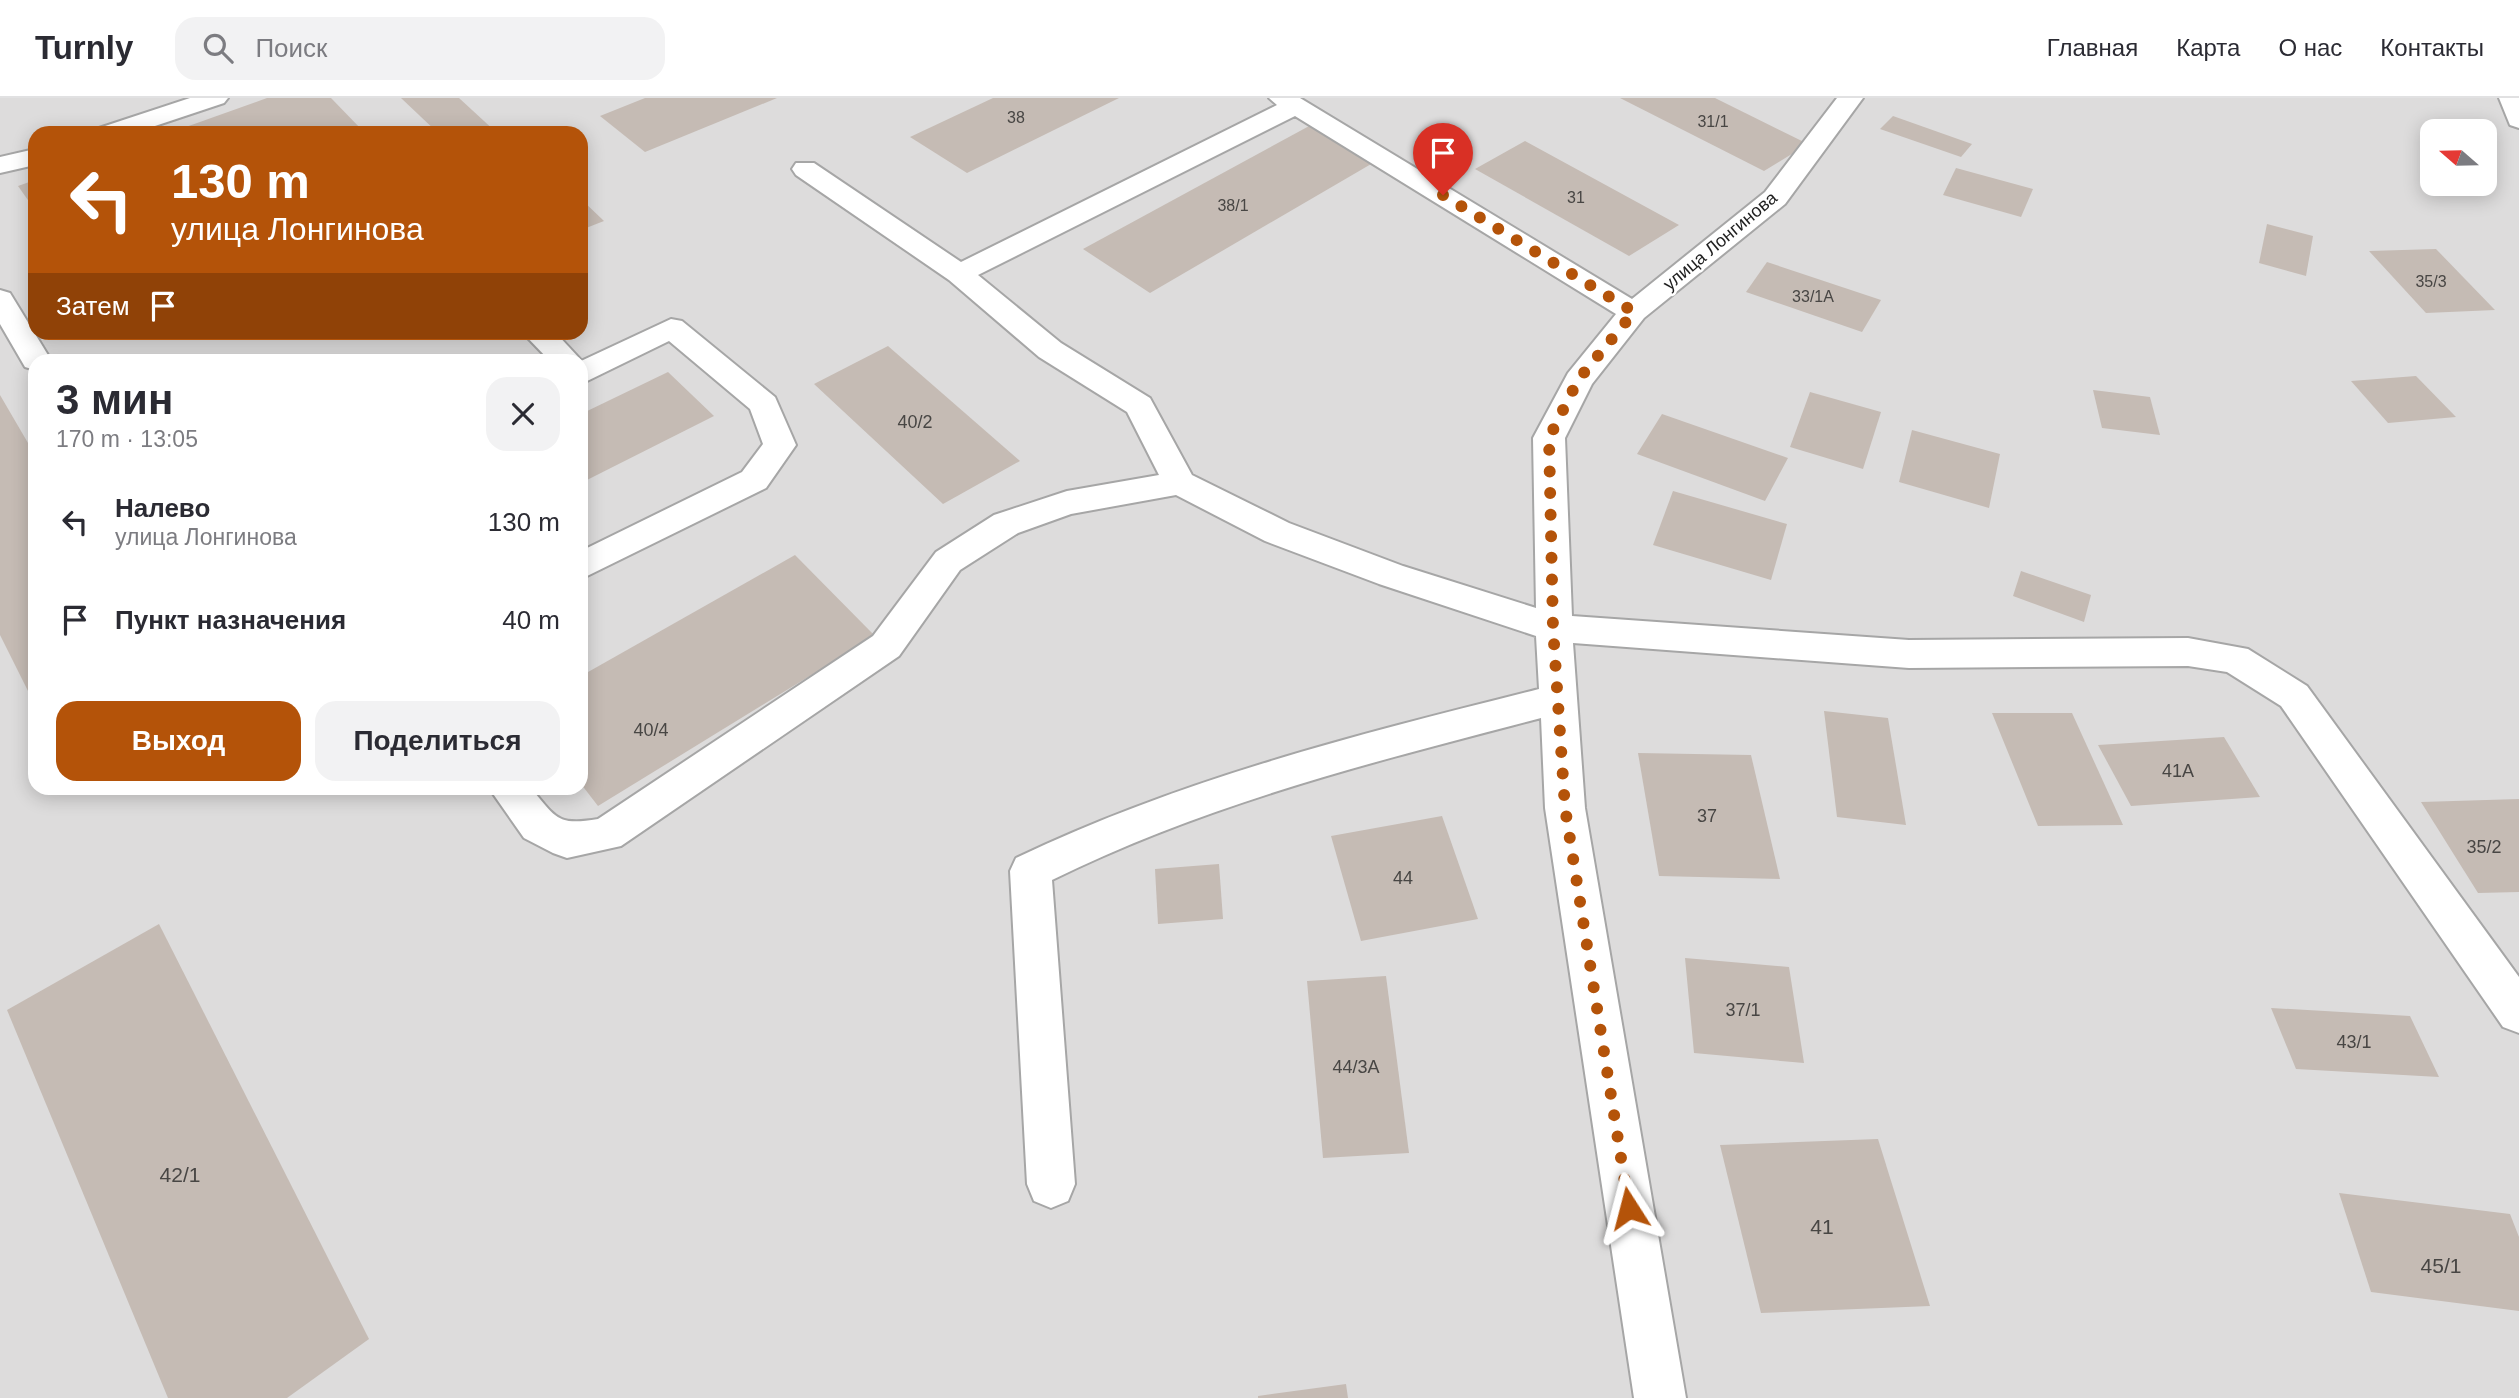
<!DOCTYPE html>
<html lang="ru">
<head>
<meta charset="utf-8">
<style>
	:root { --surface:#fff; --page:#f2f2f3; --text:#2b2b33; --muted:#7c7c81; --line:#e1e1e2; --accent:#b45309 }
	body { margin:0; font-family:Helvetica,sans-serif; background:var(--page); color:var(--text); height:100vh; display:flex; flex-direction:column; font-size:26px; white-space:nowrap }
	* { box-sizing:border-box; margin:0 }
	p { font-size:23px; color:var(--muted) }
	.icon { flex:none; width:38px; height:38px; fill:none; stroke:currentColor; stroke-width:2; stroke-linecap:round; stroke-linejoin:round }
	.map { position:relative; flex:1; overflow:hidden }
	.panel { position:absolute; left:28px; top:256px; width:560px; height:441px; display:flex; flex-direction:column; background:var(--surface); border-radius:21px; box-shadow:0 4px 18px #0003 }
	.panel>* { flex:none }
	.banner { position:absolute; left:28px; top:28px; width:560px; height:214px; border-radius:21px; box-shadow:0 4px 18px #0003; background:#b45309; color:#fff; overflow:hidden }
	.needle { width:46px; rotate:290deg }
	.controls { position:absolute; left:2420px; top:21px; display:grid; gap:14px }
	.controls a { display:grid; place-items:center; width:77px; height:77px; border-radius:14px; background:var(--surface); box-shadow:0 4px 18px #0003; font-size:35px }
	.pin { position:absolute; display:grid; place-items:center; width:60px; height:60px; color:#fff; margin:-72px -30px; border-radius:50% 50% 50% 0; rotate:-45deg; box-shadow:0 0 7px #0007 }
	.pin .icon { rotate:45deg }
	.me { position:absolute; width:77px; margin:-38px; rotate:351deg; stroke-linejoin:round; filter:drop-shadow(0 0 5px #0008) }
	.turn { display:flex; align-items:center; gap:24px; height:147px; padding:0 28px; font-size:32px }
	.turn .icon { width:91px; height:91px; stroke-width:2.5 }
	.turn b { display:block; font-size:49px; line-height:60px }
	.then { display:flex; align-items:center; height:66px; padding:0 28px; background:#0003; gap:14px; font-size:26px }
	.round { display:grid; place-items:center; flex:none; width:74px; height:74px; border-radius:21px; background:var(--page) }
	.head { display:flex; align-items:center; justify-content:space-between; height:119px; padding:0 28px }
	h1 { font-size:42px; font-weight:700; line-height:52px }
	.cta { display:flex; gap:14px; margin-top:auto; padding:14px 28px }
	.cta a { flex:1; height:80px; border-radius:21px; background:var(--accent); color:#fff; font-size:28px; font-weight:700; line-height:80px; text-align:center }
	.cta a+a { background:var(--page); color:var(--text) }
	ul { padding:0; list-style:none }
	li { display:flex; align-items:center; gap:21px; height:98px; padding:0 28px }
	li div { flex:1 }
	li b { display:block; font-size:26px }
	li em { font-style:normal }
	header { display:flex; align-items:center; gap:42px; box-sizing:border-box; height:98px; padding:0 35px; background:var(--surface); border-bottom:2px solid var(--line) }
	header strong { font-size:33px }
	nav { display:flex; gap:38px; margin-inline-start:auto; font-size:24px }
	.search { width:490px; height:63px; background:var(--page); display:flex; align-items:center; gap:18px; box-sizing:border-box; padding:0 24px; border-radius:21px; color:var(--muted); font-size:26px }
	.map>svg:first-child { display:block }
	.residential { fill:#dddcdc; fill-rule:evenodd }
	.building { fill:#c5bbb4 }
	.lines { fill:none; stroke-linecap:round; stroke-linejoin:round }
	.minor-casing { stroke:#a6a6a6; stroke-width:4 }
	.minor { fill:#fff; fill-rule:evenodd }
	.route { stroke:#b45309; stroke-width:12; stroke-dasharray:0 21.6 }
	.labels { text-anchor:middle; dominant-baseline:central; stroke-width:5; stroke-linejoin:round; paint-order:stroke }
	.far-number-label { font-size:16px; fill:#484644 }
	.far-street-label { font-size:18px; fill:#1f1f1f; stroke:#fff }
	.number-label { font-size:18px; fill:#484644 }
	.near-number-label { font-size:21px; fill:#484644 }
</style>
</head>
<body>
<header>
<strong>Turnly</strong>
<div class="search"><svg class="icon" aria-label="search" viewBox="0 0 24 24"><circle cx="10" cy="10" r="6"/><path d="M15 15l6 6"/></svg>Поиск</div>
<nav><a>Главная</a><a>Карта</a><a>О нас</a><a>Контакты</a></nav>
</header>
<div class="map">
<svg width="2519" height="1300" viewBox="0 0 2519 1300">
	<rect width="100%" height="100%" fill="#f0ece5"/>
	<path class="residential" d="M 0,0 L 2519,0 L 2519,1300 L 0,1300 ZM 2432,33 L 2485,33 L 2485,86 L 2432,86 ZM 35,35 L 581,35 L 581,234 L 35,234 ZM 35,262 L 581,262 L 581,690 L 35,690 Z"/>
	<g class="building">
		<path d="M 267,0 L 331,0 L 362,32 L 353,35 L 169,35 Z"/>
		<path d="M 401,0 L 459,0 L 497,35 L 438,35 Z"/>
		<path d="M 645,0 L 777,0 L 645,54 L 600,18 Z"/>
		<path d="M 993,0 L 1119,0 L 967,75 L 910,39 Z"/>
		<path d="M 1620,0 L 1715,0 L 1808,46 L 1764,73 Z"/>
		<path d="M 1893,18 L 1972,46 L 1961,59 L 1880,31 Z"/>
		<path d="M 1311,27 L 1378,62 L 1150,195 L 1083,151 Z"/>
		<path d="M 1525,43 L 1679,127 L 1629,158 L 1475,71 Z"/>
		<path d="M 1956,70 L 2033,91 L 2021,119 L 1943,97 Z"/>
		<path d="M 35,82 L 35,112 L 18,88 Z"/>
		<path d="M 581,101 L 604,123 L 581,132 Z"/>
		<path d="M 2267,126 L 2313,138 L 2306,178 L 2259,165 Z"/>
		<path d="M 2436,151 L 2495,212 L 2426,215 L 2369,153 Z"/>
		<path d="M 1767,164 L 1881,202 L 1862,234 L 1746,194 Z"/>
		<path d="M 888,248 L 1020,363 L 943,406 L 814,286 Z"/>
		<path d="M 668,274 L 714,318 L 581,385 L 581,316 Z"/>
		<path d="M 2416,278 L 2456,319 L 2388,325 L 2351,283 Z"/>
		<path d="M 2093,292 L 2150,299 L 2160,337 L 2102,330 Z"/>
		<path d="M 1810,294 L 1881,314 L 1863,371 L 1790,349 Z"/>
		<path d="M 0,297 L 35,357 L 35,607 L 0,537 Z"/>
		<path d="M 1662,316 L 1788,360 L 1765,403 L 1637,356 Z"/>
		<path d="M 1912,332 L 2000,356 L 1989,410 L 1899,384 Z"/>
		<path d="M 1673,393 L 1787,426 L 1771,482 L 1653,447 Z"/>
		<path d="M 795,457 L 875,538 L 598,708 L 581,686 L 581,578 Z"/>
		<path d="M 2021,473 L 2091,497 L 2084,524 L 2013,498 Z"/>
		<path d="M 1824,613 L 1888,620 L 1906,727 L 1837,719 Z"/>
		<path d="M 1992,615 L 2072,615 L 2123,727 L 2038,728 Z"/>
		<path d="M 2224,639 L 2260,699 L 2131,708 L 2098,647 Z"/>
		<path d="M 1638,655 L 1751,657 L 1780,781 L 1659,778 Z"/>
		<path d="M 2519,701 L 2519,794 L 2478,795 L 2421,704 Z"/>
		<path d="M 1442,718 L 1478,821 L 1361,843 L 1331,738 Z"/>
		<path d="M 1219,766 L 1223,821 L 1158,826 L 1155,771 Z"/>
		<path d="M 159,826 L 369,1241 L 287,1300 L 168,1300 L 7,912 Z"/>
		<path d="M 1685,860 L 1789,869 L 1804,965 L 1694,955 Z"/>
		<path d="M 1386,878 L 1409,1055 L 1323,1060 L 1307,883 Z"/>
		<path d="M 2271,910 L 2410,918 L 2439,979 L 2296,971 Z"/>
		<path d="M 1878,1041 L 1930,1208 L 1761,1215 L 1720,1047 Z"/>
		<path d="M 2339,1095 L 2510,1116 L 2519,1139 L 2519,1213 L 2371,1194 Z"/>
		<path d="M 1346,1286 L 1348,1300 L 1258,1300 L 1258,1298 Z"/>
	</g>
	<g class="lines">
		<defs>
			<g id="minor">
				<path d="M 190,0 L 228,0 L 224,5 L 134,35 L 95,35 L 99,30 Z"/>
				<path d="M 1269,0 L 1300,0 L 1632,201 L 1765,94 L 1837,0 L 1863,0 L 1785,106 L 1644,220 L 1592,286 L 1565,340 L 1572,518 L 1909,542 L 2188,540 L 2248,551 L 2307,588 L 2519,879 L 2519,935 L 2503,929 L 2281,608 L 2227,574 L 2188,568 L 1909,570 L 1573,545 L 1585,710 L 1686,1300 L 1634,1300 L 1545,710 L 1541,620 C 1373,664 1208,705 1052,782 L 1075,1086 L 1068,1103 L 1051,1110 L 1034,1103 L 1027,1086 L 1010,773 L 1016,760 C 1183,680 1360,636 1539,591 L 1536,538 L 1379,486 L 1265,443 L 1176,397 L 1071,416 L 1018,435 L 960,472 L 899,558 L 621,748 L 567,760 L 553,755 L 524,740 L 489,690 L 531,690 C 556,720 557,728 598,721 L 873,538 L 936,454 L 994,417 L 1067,393 L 1159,377 L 1127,314 L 1039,259 L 949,182 L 796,77 L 792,71 L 796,65 L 814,65 L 961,164 L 1277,7 ZM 1295,18 L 1616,216 L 1568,275 L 1533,340 L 1536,510 L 1403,468 L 1289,425 L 1192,377 L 1150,300 L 1061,245 L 978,177 Z"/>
				<path d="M 2499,0 L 2519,0 L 2519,30 L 2510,27 Z"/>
				<path d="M 35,51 L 35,67 L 0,75 L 0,59 Z"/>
				<path d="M 0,192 L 10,195 L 51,262 L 35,262 L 35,272 L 25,269 L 0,226 Z"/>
				<path d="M 671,221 L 682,223 L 775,299 L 796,347 L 766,390 L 581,481 L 581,453 L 742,374 L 763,346 L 750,311 L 669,243 L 581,286 L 581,263 Z"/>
				<path d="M 522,234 L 555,234 L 581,262 L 549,262 Z"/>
			</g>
		</defs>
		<use href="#minor" class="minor-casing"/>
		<use href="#minor" class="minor"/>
	</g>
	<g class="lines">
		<path class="route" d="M 1443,97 L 1634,214 L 1578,282 L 1549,340 L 1553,530 L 1565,710 L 1629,1110"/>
	</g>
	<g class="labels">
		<g class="far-number-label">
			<text x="1016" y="19">38</text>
			<text x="1713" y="23">31/1</text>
			<text x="1576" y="99">31</text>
			<text x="1233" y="107">38/1</text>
			<text x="2431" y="183">35/3</text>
			<text x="1813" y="198">33/1А</text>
		</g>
		<g class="far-street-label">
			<text transform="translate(1720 143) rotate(-40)">улица Лонгинова</text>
		</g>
		<g class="number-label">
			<text x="915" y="324">40/2</text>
			<text x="651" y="632">40/4</text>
			<text x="2178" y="673">41А</text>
			<text x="1707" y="718">37</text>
			<text x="2484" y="749">35/2</text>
			<text x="1403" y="780">44</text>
			<text x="1743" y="912">37/1</text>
			<text x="2354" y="944">43/1</text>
			<text x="1356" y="969">44/3А</text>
		</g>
		<g class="near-number-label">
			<text x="180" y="1076">42/1</text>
			<text x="1822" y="1128">41</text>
			<text x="2441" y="1167">45/1</text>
		</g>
	</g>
</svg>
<div class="controls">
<a><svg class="needle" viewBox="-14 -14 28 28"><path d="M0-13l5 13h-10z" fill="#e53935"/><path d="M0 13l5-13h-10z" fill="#7c7c81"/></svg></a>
</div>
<div class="pin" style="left:1443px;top:97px;background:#d93025"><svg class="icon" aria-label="arrive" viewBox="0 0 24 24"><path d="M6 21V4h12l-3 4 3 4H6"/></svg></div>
<svg class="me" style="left:1629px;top:1110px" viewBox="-20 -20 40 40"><path d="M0-17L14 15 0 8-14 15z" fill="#b45309" stroke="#fff" stroke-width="4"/></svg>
<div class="banner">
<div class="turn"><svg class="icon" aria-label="left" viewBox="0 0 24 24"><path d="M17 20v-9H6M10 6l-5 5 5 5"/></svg><div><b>130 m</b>улица Лонгинова</div></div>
<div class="then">Затем<svg class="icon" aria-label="arrive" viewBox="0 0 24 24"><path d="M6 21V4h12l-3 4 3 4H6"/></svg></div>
</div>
<section class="panel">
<div class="head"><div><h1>3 мин</h1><p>170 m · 13:05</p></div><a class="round"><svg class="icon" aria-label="close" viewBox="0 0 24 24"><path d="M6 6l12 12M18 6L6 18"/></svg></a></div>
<ul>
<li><svg class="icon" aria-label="left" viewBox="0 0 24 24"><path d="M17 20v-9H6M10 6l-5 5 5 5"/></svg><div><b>Налево</b><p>улица Лонгинова</p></div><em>130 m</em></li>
<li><svg class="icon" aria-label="arrive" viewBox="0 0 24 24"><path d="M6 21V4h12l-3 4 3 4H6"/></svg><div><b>Пункт назначения</b></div><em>40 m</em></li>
</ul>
<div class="cta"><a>Выход</a><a>Поделиться</a></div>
</section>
</div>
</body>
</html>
